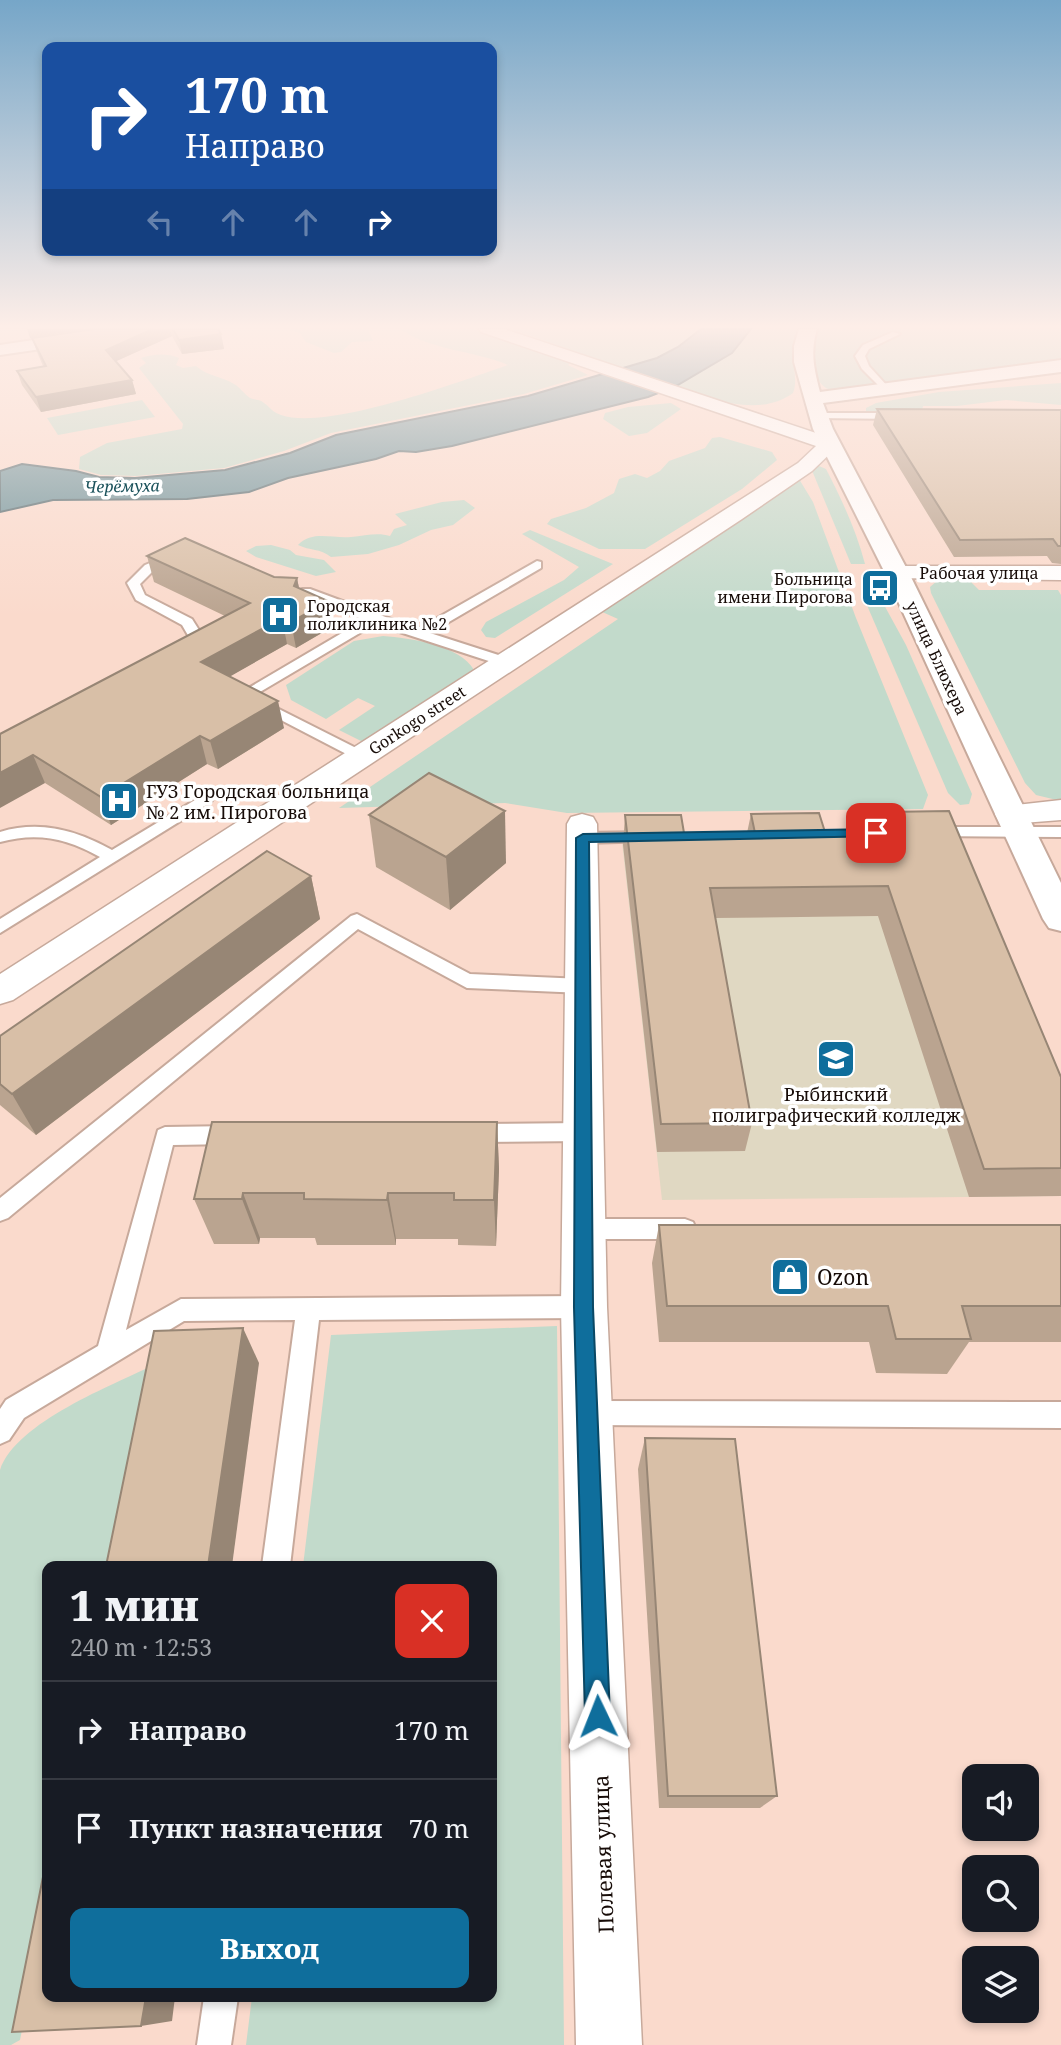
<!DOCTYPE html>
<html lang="ru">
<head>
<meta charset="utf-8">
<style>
	:root { --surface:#171b24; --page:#20242c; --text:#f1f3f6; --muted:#9ea1a6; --line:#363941; --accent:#0f6e9c }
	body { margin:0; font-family:"Noto Serif",serif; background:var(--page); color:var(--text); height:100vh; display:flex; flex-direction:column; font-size:26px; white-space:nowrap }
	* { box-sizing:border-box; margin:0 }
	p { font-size:23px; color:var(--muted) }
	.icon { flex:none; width:38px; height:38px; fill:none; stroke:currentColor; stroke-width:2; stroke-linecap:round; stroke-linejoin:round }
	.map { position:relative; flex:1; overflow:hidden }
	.details { position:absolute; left:42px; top:1561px; width:455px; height:441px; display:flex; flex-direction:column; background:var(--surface); border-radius:14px; box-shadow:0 4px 10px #0003 }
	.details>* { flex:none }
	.hud { position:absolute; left:42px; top:42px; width:455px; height:214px; border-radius:14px; box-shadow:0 4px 10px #0003; background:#1a4fa0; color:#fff; overflow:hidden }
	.tools { position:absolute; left:962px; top:1764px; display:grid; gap:14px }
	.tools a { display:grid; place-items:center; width:77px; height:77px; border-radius:14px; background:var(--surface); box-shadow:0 4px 10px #0003; font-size:35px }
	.pin { position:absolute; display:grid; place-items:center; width:60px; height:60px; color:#fff; margin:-30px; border-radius:14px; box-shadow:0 4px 10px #0006 }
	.me { position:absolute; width:77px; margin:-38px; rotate:358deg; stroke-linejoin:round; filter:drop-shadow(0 0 5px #0008) }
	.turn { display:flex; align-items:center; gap:24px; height:147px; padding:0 28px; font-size:32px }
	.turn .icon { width:91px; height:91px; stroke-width:2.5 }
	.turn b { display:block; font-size:49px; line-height:60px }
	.lanes { display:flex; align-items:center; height:66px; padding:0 28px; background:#0003; justify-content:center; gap:35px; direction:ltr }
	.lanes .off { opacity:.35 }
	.round { display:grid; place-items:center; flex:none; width:74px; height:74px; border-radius:14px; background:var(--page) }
	.overview { display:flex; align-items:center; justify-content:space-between; height:119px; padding:0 28px }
	h1 { font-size:42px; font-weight:800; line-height:52px }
	.cta { display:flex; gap:14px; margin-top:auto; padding:14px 28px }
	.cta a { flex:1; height:80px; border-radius:14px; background:var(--accent); color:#fff; font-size:28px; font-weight:800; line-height:80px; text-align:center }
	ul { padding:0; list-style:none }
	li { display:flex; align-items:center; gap:21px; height:98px; padding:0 28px; border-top:2px solid var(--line) }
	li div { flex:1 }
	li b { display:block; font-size:26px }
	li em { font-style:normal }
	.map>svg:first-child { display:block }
	.education { fill:#e0d8c2 }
	.green { fill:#c2dacb }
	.water { fill:#6c9199; stroke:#52696e; stroke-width:2 }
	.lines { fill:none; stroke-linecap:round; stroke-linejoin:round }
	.lane-casing { stroke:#c7a99b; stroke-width:4 }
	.street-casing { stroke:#c7a99b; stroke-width:3 }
	.secondary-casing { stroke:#c7a99b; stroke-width:4 }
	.primary-casing { stroke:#c7a99b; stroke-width:4 }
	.lane { fill:#fff; fill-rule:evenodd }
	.street { fill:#fff; fill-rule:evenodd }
	.secondary { fill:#fff; fill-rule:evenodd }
	.primary { fill:#fff; fill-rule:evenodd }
	.wall { fill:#baa490 }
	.shaded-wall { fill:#978675 }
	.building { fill:#d8bfa7; stroke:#978675; stroke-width:2 }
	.route { fill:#0f6e9c; stroke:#0a4865; stroke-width:2 }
	.labels { text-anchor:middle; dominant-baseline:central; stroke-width:7; stroke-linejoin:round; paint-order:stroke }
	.far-water-label { font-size:16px; font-style:italic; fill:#1a515a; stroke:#fff }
	.far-street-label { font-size:16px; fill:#170c08; stroke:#fff }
	.far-poi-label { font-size:16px; fill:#170c08; stroke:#fff; text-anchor:end }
	.poi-label { font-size:18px; fill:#170c08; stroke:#fff; text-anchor:start }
	.near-poi-label { font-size:21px; fill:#170c08; stroke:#fff; text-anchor:start }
	.near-street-label { font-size:21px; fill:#170c08; stroke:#fff }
</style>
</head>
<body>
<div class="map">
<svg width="1061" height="2045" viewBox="0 0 1061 2045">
	<rect width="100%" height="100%" fill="#fadacc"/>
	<path class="education" d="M 676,841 L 882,861 L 1061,1148 L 1061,1196 L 662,1200 L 622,842 Z"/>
	<g class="green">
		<path d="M 289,329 L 368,329 L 373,341 L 352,342 L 341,352 L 334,353 L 306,342 L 300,333 Z"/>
		<path d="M 400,329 L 473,329 L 571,362 L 568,365 L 588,375 L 524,394 L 331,433 L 284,451 L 224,468 L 136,476 L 101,475 L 79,469 L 80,457 L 107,443 L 182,429 L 183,424 L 139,368 L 146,363 L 141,358 C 154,354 166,353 179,358 L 176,365 L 183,368 L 196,366 C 207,376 221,376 234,384 C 240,387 244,394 250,398 C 254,400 260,399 264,403 C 271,408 272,412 281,415 C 328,431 458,382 508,365 C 473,350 432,351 400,329 Z"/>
		<path d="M 511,329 L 701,329 L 678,347 L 657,358 L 623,368 Z"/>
		<path d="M 751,329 L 797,329 C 787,356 800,376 793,393 C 759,418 711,399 676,386 L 732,353 Z"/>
		<path d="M 819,329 L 1061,329 L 1061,361 L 831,390 C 808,383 813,347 819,329 Z"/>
		<path d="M 1061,383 L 1061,405 L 1006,400 L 957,406 L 923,406 L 922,410 L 866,412 L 866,408 L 876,403 L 939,392 Z"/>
		<path d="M 142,400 L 155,417 L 58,435 L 47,418 Z"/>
		<path d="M 671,403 L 681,409 L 647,433 L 629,436 L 603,419 L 605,413 L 628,407 Z"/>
		<path d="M 720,437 L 772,452 L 777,460 L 742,489 L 645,549 L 599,549 L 547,524 L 551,519 L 586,508 L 614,493 L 619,479 L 635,474 L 647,478 L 660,471 L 669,461 L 705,448 L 712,438 Z"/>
		<path d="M 819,466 L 826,469 C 842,500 856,530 865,564 L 851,564 L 813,473 L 813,469 Z"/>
		<path d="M 799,479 L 813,502 L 856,618 L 928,795 L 923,809 L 567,813 L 505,803 L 339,808 L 618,619 L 600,611 Z"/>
		<path d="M 464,500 L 475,508 L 453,525 L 431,530 L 399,545 L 368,554 L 331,557 C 320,548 310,551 298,545 C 312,530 333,539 351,537 C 365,536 377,532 390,536 L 394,529 L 407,525 L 395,514 L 442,502 Z"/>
		<path d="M 530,530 L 613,564 L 495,638 L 486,637 L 481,630 L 486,622 L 564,580 L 579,567 L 522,534 Z"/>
		<path d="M 271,545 L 290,550 L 296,555 L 324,560 L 336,572 L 316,576 L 256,557 L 246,551 L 256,546 Z"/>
		<path d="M 968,579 L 979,590 L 1058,590 L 1061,595 L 1061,801 L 1036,795 L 1025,783 L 931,593 L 930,587 L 938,580 Z"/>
		<path d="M 866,603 L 883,603 L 906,645 L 972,794 L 969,804 L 960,805 L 948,793 Z"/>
		<path d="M 383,636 C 410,638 460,645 474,670 L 363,742 L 339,730 L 375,706 L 358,698 L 326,719 L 291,700 L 286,685 L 354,641 Z"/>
		<path d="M 557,1326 L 564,2045 L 246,2045 L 252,1997 L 492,1997 L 492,1566 L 303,1566 L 331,1335 Z"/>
		<path d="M 156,1364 L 115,1566 L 47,1566 L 47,1905 L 20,2040 L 11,2045 L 0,2045 L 0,1470 C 16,1422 113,1385 156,1364 Z"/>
	</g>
	<path class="water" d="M 701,329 L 751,329 L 732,353 L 676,386 L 648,397 L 452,446 L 416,452 L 399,451 L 376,459 L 288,478 L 249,492 L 187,499 L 53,500 L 0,512 L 0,471 L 22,464 L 76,471 L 99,477 L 135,478 L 225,470 L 290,453 L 336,435 L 528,396 L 657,358 L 678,347 Z"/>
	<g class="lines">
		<defs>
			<g id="lane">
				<path d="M 893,332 L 900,334 L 869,349 L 865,356 L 869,366 L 890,389 L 885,392 L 862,369 L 855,356 L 863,345 Z"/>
				<path d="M 818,413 L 901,413 L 906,416 L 901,419 L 814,418 L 814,414 Z"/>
				<path d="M 172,554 L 178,558 L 176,561 L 153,571 L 140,584 L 145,595 L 192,619 L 204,638 L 181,650 L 174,646 L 189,637 L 182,625 L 136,600 L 127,583 L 145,565 Z"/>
				<path d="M 537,561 L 541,562 L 541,568 L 430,633 L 511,659 L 511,665 L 501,665 L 375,624 L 253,696 L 366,753 L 369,756 L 366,759 L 356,759 L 235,696 L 364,620 L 302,595 L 302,589 L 310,589 L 418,629 Z"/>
				<path d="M 205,794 L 211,796 L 213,799 L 211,802 L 0,933 L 0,919 L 100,857 C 66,838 37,832 0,842 L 0,832 C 40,820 76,830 112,850 Z"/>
				<path d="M 934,827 L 1061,827 L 1061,837 L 928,836 L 926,832 L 928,828 Z"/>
				<path d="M 648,832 L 654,833 L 656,837 L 654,841 L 583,843 L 575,838 L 583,833 Z"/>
				<path d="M 357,914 L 470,974 L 583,979 L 590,981 L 592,986 L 590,991 L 583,993 L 467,988 L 358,929 L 8,1218 L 0,1221 L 0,1198 L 351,916 Z"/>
				<path d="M 584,1123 L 591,1126 L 594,1132 L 591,1138 L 584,1141 L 473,1142 L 466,1139 L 463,1133 L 466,1127 L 473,1124 Z"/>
				<path d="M 233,1126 L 240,1129 L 243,1135 L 240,1141 L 233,1144 L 173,1145 L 126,1330 L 181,1299 L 584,1296 L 592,1299 L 596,1307 L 592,1315 L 584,1318 L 319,1320 L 290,1566 L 262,1566 L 295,1320 L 184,1321 L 24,1418 L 9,1440 L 0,1444 L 0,1409 L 6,1400 L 98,1346 L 158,1130 L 165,1127 Z"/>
				<path d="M 585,1219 L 685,1219 L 693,1222 L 696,1229 L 693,1236 L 685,1239 L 585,1239 L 577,1236 L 574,1229 L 577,1222 Z"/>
				<path d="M 588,1401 L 1061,1402 L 1061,1428 L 588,1425 L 579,1422 L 575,1413 L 579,1404 Z"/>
				<path d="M 204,1997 L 238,1997 L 231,2045 L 197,2045 Z"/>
			</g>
			<g id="street">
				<path d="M 479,329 L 504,329 L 837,440 L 840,444 L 812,471 L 742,519 L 13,1000 L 0,1004 L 0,974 L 726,509 L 798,463 L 816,446 L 481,332 Z"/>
				<path d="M 897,566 L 1061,566 L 1061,580 L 889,578 L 885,573 L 889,568 Z"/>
				<path d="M 1061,800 L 1061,820 L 1010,824 L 999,821 L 995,814 L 999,807 Z"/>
				<path d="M 582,814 L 593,817 L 597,824 L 607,1307 L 642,2045 L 576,2045 L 561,1307 L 567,824 L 571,817 Z"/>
			</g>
			<path id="secondary" d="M 799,329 L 817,329 C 810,352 814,369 820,392 L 1061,360 L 1061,372 L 823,403 L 833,429 L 909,573 L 1061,883 L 1061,931 L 1049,928 L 1043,919 L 885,573 L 813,429 L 794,362 L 794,346 Z"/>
			<path id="primary" d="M 107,329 L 152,329 L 144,334 L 0,355 L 0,345 Z"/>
		</defs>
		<use href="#lane" class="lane-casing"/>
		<use href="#street" class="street-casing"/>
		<use href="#secondary" class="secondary-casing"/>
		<use href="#primary" class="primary-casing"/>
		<use href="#lane" class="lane"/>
		<use href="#street" class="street"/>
		<use href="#secondary" class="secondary"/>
		<use href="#primary" class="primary"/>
	</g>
	<g class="wall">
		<path d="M 95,329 L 218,329 L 221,334 L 224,349 L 182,354 L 172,336 L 116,361 L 132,380 L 136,394 L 41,412 L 22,385 L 17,371 L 43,366 L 37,352 L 32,338 Z"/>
		<path d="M 877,409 L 1061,410 L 1061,564 L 1052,563 L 1047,556 L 954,557 L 873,425 Z"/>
		<path d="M 147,556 L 274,577 L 297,578 L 299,588 L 332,627 L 296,648 L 287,644 L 230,676 L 284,728 L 218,769 L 207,764 L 111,825 L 45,783 L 0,734 L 225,616 L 154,582 Z"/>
		<path d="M 885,812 L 1061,1077 L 1061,1196 L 969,1197 L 878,916 L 715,918 L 752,1123 L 745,1151 L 657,1152 L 623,845 L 625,815 L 684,833 L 747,833 L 751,814 L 825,832 L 879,831 Z"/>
		<path d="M 369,815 L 506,863 L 450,910 L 376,867 Z"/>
		<path d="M 311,876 L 320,919 L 36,1135 L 0,1105 L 0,1036 Z"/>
		<path d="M 497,1122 L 499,1169 L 496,1246 L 458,1245 L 458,1239 L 396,1239 L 396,1245 L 317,1245 L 315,1238 L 260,1238 L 259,1244 L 214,1244 L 194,1199 Z"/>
		<path d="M 659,1225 L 1061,1225 L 1061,1342 L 969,1342 L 947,1374 L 876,1373 L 869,1342 L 659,1342 L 652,1263 Z"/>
		<path d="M 645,1438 L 777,1796 L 760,1808 L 659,1808 L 638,1469 Z"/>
	</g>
	<g class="shaded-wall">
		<path d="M 27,329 L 88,329 L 30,338 Z"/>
		<path d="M 153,329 L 170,329 L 172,336 L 110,364 L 106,350 Z"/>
		<path d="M 221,334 L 224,349 L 182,354 L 179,340 Z"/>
		<path d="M 132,380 L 136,394 L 41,412 L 36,397 Z"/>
		<path d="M 297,578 L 302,604 L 294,586 Z"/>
		<path d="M 328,601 L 332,627 L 296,648 L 291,622 Z"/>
		<path d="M 282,618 L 287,644 L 208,689 L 201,662 Z"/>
		<path d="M 278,701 L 284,728 L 218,769 L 210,741 Z"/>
		<path d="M 200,736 L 207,764 L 111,825 L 101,797 Z"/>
		<path d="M 33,755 L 45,783 L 0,808 L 0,773 Z"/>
		<path d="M 505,811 L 506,863 L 450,910 L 446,857 Z"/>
		<path d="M 311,876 L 320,919 L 36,1135 L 12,1094 Z"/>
		<path d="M 497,1122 L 499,1169 L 496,1246 L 494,1200 Z"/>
		<path d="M 243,1193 L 260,1238 L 259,1244 L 242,1199 Z"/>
		<path d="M 388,1193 L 396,1239 L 396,1245 L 387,1200 Z"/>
		<path d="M 243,1328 L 259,1363 L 232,1566 L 208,1566 Z"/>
		<path d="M 146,1997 L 175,1997 L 172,2021 L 141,2026 Z"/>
	</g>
	<g class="building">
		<path d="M 95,329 L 153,329 L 106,350 L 132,380 L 36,397 L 17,371 L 46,366 L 32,338 Z"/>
		<path d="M 173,329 L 218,329 L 221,334 L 179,340 Z"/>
		<path d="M 877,409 L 1061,410 L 1061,546 L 1058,546 L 1053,539 L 960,540 Z"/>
		<path d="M 185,538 L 274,577 L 297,578 L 294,586 L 328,601 L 291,622 L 282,618 L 201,662 L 278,701 L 210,741 L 200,736 L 101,797 L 33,755 L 0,773 L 0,734 L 250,603 L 147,556 Z"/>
		<path d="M 429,773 L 505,811 L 446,857 L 369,815 Z"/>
		<path d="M 949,811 L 1061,1077 L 1061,1168 L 984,1169 L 888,886 L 710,888 L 752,1123 L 661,1124 L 625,815 L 681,815 L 684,833 L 755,833 L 751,814 L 819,813 L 825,832 L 892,831 L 885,812 Z"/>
		<path d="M 267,851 L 311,876 L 12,1094 L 0,1084 L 0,1036 Z"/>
		<path d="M 212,1122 L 497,1122 L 494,1200 L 454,1200 L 454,1193 L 388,1193 L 387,1200 L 304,1199 L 304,1193 L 243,1193 L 242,1199 L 194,1199 Z"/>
		<path d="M 659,1225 L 1061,1225 L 1061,1306 L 962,1306 L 971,1339 L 896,1339 L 888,1306 L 667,1306 Z"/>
		<path d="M 243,1328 L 208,1566 L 106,1566 L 154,1331 Z"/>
		<path d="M 645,1438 L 735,1439 L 777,1796 L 668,1796 Z"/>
		<path d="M 47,1857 L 47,1997 L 146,1997 L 141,2026 L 12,2032 Z"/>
	</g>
	<linearGradient id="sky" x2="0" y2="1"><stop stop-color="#76a6c8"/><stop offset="0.53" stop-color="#fdeee8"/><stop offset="1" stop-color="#fdeee8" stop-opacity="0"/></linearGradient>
	<rect width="1061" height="616" fill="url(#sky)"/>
	<path class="route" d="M 876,829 L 883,833 L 881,836 L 589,842 L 593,1307 L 610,1716 L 607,1724 L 598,1728 L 589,1724 L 585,1716 L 574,1307 L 576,838 L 583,834 Z"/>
	<defs>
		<symbol id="bus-square" viewBox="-11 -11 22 22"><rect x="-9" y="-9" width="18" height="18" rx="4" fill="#0f6e9c" stroke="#fff"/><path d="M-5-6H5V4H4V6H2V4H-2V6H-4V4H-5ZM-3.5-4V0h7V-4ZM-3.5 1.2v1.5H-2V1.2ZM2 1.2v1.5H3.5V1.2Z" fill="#fff"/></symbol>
		<symbol id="hospital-square" viewBox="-11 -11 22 22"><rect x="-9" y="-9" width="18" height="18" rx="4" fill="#0f6e9c" stroke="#fff"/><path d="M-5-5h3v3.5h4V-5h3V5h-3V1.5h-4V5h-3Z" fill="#fff"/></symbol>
		<symbol id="university-square" viewBox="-11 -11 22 22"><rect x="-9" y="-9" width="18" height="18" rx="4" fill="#0f6e9c" stroke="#fff"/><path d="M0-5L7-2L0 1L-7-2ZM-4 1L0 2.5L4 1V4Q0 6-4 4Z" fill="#fff"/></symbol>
		<symbol id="shop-square" viewBox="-11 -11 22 22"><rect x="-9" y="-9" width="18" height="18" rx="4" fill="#0f6e9c" stroke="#fff"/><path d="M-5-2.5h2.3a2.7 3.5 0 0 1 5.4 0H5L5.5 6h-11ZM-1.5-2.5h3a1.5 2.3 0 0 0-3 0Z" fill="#fff"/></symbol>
	</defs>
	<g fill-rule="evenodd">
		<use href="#bus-square" x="858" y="566" width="44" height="44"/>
		<use href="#hospital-square" x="258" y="593" width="44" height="44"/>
		<use href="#hospital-square" x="97" y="779" width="44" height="44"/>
		<use href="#university-square" x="814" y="1037" width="44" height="44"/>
		<use href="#shop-square" x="768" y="1255" width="44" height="44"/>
	</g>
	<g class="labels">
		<g class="far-water-label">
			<text transform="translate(122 486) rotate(-1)">Черёмуха</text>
		</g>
		<g class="far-street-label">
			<text x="979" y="573">Рабочая улица</text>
			<text transform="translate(937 658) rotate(65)">улица Блюхера</text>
			<text transform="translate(417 720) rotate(-33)">Gorkogo street</text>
		</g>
		<g class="far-poi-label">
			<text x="853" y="579">Больница<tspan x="853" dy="18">имени Пирогова</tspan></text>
			<text x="307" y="606" text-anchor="start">Городская<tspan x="307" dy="18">поликлиника №2</tspan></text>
		</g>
		<g class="poi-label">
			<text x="146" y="791">ГУЗ Городская больница<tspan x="146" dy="21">№ 2 им. Пирогова</tspan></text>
			<text x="836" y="1094" text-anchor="middle">Рыбинский<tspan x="836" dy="21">полиграфический колледж</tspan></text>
		</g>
		<g class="near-poi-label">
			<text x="817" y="1277">Ozon</text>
		</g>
		<g class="near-street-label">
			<text transform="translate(603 1854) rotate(-92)">Полевая улица</text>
		</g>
	</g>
</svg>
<div class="tools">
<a><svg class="icon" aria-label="sound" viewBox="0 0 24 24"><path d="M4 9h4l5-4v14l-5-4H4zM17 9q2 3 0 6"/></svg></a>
<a><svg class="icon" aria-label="search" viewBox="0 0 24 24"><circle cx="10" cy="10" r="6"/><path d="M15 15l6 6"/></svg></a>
<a><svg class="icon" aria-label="layers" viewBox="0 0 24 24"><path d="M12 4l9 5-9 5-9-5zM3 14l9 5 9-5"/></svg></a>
</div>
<div class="pin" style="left:876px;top:833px;background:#d93025"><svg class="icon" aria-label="arrive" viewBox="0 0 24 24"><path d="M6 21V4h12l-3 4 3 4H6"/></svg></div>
<svg class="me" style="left:598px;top:1716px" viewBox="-20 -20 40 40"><path d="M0-17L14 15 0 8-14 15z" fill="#0f6e9c" stroke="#fff" stroke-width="4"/></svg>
<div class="hud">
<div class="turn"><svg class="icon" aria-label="right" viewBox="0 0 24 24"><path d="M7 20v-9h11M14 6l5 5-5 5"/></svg><div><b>170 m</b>Направо</div></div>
<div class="lanes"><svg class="icon off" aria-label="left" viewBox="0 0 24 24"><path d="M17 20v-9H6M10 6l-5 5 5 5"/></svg><svg class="icon off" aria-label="ahead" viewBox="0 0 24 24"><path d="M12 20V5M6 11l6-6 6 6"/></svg><svg class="icon off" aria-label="ahead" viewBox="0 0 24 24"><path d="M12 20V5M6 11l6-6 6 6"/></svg><svg class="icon" aria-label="right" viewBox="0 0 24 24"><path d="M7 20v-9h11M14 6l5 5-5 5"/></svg></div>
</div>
<section class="details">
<div class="overview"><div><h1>1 мин</h1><p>240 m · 12:53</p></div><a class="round" style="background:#d93025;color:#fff"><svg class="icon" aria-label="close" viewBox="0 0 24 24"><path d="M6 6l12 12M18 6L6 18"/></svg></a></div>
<ul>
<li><svg class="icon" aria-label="right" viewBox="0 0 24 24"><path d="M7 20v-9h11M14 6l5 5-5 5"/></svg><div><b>Направо</b></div><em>170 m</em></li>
<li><svg class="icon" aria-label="arrive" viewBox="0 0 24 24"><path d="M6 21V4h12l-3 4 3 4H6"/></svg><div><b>Пункт назначения</b></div><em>70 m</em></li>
</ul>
<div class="cta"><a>Выход</a></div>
</section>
</div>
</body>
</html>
